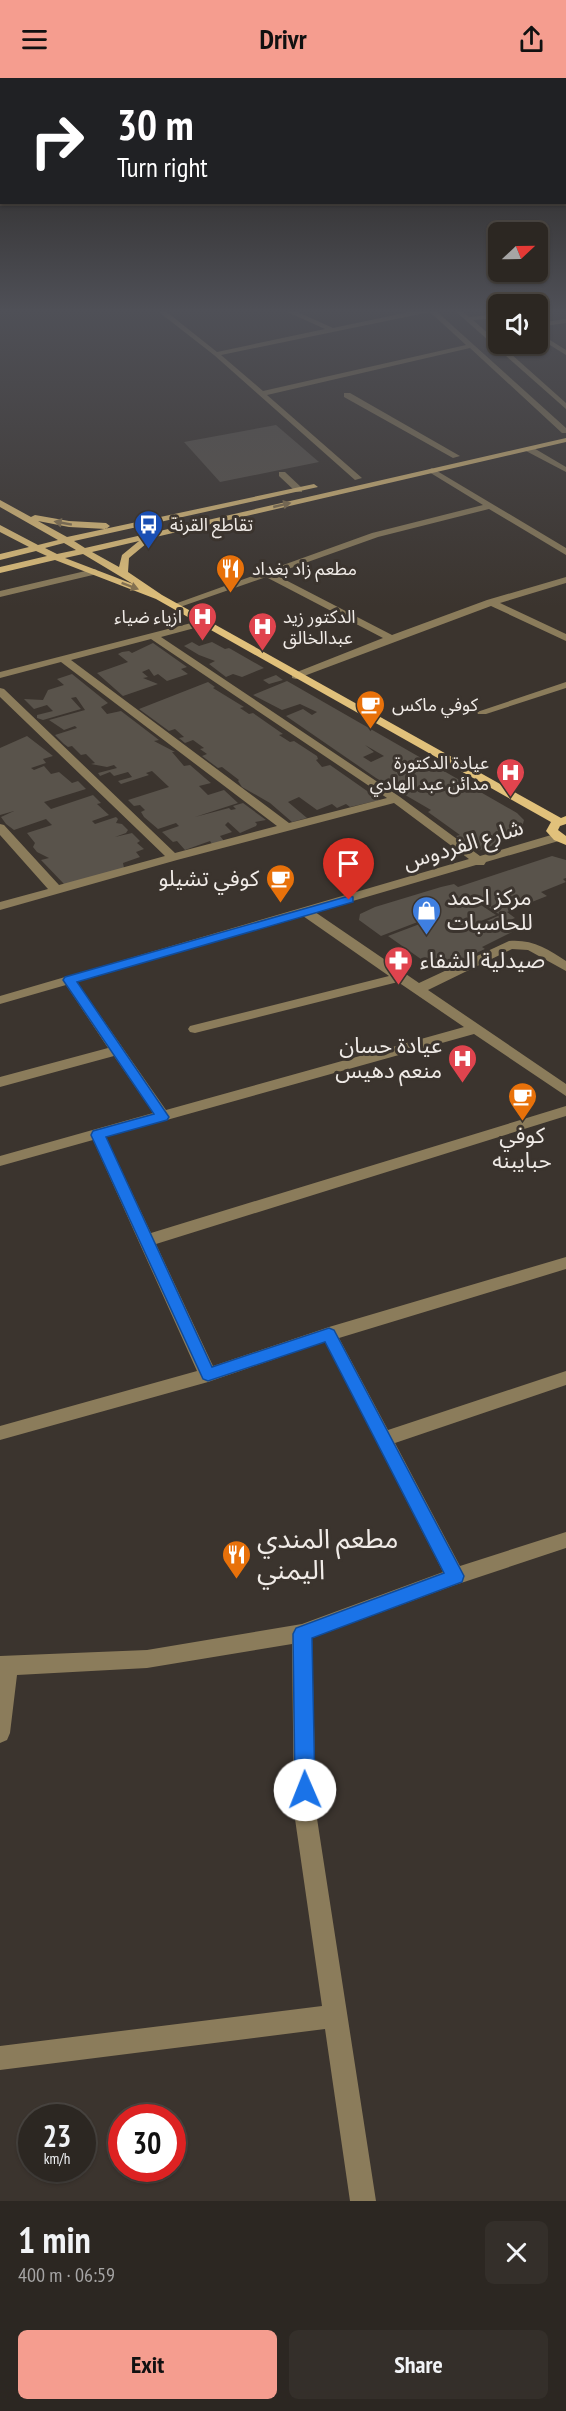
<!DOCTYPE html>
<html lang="en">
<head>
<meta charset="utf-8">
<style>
	:root { --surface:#2c2722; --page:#342f2a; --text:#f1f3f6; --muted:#a6a5a5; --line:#484440; --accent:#f59d8f }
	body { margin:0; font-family:"PT Sans Narrow","Noto Sans Arabic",sans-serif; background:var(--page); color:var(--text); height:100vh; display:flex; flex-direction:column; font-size:22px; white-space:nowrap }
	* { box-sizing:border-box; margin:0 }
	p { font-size:20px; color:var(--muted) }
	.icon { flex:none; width:33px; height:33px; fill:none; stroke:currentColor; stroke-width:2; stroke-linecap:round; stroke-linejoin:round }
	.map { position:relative; height:2123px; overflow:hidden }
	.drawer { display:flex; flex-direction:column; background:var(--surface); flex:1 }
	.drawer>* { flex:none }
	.guide { position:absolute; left:0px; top:0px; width:567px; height:126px; box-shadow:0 2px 4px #0004,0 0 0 2px var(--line); background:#202124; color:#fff; overflow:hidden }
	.needle { width:39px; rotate:68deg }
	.buttons { position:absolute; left:488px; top:144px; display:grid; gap:12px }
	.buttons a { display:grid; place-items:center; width:60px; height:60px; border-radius:9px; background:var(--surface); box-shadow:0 2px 4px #0004,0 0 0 2px var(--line); font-size:30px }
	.speed { position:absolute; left:18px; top:2026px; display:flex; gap:12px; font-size:30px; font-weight:700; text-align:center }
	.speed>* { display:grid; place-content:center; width:78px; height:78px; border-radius:50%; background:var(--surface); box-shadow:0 2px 4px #0004,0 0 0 2px var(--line); line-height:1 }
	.speed small { font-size:15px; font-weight:400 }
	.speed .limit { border:9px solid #d22; background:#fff; color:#111 }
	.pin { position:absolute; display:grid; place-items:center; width:51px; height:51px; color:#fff; margin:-62px -26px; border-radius:50% 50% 50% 0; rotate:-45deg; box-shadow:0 0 6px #0007 }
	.pin .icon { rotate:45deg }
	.me { position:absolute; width:66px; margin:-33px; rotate:359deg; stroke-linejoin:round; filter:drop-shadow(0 0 4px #0008) }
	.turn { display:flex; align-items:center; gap:21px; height:126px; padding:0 18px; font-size:27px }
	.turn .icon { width:78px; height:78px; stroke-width:2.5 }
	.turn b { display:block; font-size:42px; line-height:51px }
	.round { display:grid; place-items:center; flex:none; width:63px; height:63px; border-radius:9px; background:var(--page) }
	.summary { display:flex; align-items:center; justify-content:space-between; height:102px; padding:0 18px }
	h1 { font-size:36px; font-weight:600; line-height:45px }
	.action { display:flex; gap:12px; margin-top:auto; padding:12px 18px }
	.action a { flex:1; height:69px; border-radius:9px; background:var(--accent); color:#111; font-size:24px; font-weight:600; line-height:69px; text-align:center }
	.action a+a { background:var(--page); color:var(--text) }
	header { display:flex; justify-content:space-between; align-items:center; height:78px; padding:0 18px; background:var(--accent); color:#111; font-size:27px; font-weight:600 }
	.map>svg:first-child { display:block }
	.building { fill:#59534b; fill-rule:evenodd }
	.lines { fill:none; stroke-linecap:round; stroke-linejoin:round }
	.minor { fill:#8b7c5b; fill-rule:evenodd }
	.major { fill:#e1c17b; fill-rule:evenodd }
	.oneway { fill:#867351 }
	.route { fill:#1a73e8; stroke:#114b97; stroke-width:1.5 }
	.labels { text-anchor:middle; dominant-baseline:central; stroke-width:6; stroke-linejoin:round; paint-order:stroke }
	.far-poi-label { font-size:18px; fill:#f0ebe7; stroke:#3b342e; text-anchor:start }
	.street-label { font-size:22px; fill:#f0ebe7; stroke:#3b342e }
	.poi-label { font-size:22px; fill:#f0ebe7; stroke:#3b342e; text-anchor:end }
	.near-poi-label { font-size:27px; fill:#f0ebe7; stroke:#3b342e; text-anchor:start }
</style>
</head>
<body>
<header><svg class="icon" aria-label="menu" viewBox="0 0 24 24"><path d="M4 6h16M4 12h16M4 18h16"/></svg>Drivr<svg class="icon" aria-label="share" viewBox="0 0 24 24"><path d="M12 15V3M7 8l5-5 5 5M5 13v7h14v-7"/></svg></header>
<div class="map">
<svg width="566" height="2123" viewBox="0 0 566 2123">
	<rect width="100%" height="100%" fill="#3b342e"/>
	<g class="building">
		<path d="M 276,347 L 319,384 L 220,404 L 184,364 Z"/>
		<path d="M 192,564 L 199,568 L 212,564 L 225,571 L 229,570 L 264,590 L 242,599 L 233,596 L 226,599 L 209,586 L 215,583 L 199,577 L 184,568 Z"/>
		<path d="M 153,565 L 187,589 L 181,591 L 188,596 L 167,603 L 158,596 L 154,598 L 149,591 L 142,594 L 148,599 L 143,600 L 158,606 L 123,618 L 97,595 L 128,584 L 118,576 L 122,574 L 129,573 L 132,575 Z"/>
		<path d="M 72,596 L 108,625 L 101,629 L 107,636 L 121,633 L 159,662 L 154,663 L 175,674 L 172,674 L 184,688 L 190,687 L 205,700 L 211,705 L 199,708 L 208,717 L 224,712 L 238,725 L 195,739 L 229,730 L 231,732 L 236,731 L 233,728 L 243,725 L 266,742 L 255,744 L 257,746 L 256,748 L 240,755 L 228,744 L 225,747 L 232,754 L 220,758 L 224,763 L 212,766 L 210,763 L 185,772 L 177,763 L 173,764 L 162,754 L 179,748 L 176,745 L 158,751 L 144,739 L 141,734 L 145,732 L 140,727 L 134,728 L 128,722 L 169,709 L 152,693 L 146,695 L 149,697 L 121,706 L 118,703 L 132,699 L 128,694 L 114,698 L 110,694 L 100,698 L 98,695 L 117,690 L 114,687 L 107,689 L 91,686 L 95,685 L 86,676 L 81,677 L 72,668 L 68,669 L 64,666 L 55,657 L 77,650 L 75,648 L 64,652 L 49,642 L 85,632 L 76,619 L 71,620 L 81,631 L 43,642 L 37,640 L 37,637 L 53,633 L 47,627 L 34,631 L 24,621 L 43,622 L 48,612 L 64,607 L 57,601 Z"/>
		<path d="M 276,597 L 283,602 L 269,606 L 263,602 Z"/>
		<path d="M 287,603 L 517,735 L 524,742 L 520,757 L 478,773 L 456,758 L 460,757 L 428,734 L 431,732 L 376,700 L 286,638 L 303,631 L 312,637 L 317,634 L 300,626 L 282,632 L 253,617 ZM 365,667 L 384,678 L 371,684 L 363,679 L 374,674 Z"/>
		<path d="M 208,604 L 215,609 L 213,610 L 244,629 L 240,630 L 249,636 L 253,635 L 283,656 L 279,657 L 290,664 L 294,663 L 317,678 L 318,681 L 316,682 L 322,689 L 330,687 L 380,722 L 350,729 L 346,726 L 337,730 L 332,726 L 317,732 L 299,719 L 288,724 L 307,740 L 292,744 L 270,725 L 242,709 L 238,703 L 239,702 L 222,689 L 218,690 L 202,678 L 207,676 L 200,671 L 204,670 L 193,662 L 185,665 L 179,660 L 184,659 L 175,651 L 169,653 L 139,631 Z"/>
		<path d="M 27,658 L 53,678 L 43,681 L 46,685 L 31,690 L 34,692 L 44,688 L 51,696 L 59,694 L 72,705 L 78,703 L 86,711 L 44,724 L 51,731 L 93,717 L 101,725 L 97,726 L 109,737 L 92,743 L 95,746 L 116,739 L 118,741 L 116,745 L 122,746 L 128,752 L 126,755 L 115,759 L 132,755 L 140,763 L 137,765 L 144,771 L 136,774 L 140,779 L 123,785 L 124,790 L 121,791 L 65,807 L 41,782 L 49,780 L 37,774 L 33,769 L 35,765 L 27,755 L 52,747 L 46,741 L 14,752 L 6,746 L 1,739 L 14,733 L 0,737 L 0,670 Z"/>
		<path d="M 552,778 L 566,782 L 566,800 L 563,801 L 566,804 L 541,814 L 547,818 L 507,834 L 515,840 L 510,842 L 520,850 L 482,869 L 485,871 L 438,893 L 388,858 L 425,844 L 423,842 L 381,858 L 359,842 L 360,836 L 375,829 L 441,809 L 454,806 L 458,809 ZM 473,818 L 500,837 L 471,850 L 468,848 L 496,837 L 478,825 L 474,826 L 471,823 L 475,822 L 471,819 Z"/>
	</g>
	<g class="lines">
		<g class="minor">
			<path d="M 155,231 L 163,231 L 217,274 L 325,251 L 281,231 L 291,231 L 333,250 L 423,231 L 434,231 L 566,350 L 566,355 L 562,355 L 470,270 L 267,317 L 362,400 L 355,402 L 214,277 ZM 430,234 L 466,267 L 263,313 L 221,277 Z"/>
			<path d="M 453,231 L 460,231 L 469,239 L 498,236 L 498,240 L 473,242 L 566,325 L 566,331 Z"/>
			<path d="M 537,231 L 554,231 L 537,235 Z"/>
			<path d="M 566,241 L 566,245 L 537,249 L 537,245 Z"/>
			<path d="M 537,254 L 566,272 L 566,277 L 537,259 Z"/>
			<path d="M 344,315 L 350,315 L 460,378 L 453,380 L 344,319 Z"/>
			<path d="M 526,369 L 532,369 L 566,389 L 566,394 L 526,373 Z"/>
			<path d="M 432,390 L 566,470 L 566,477 L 489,431 L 378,459 L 274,496 L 392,557 L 487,522 L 566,499 L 566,505 L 500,525 L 566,556 L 566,563 L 491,528 L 296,601 L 292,600 L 292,596 L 383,560 L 266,499 L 177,530 L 169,528 L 372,455 L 483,427 L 429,394 L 428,392 Z"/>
			<path d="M 279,394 L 285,394 L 302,410 L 302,414 L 296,414 L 279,398 Z"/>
			<path d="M 94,491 L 97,492 L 97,496 L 0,519 L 0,513 Z"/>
			<path d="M 203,542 L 208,545 L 206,547 L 161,559 L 400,719 L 480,778 L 558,755 L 564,759 L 562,762 L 486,784 L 484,787 L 476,787 L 315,834 L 419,905 L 509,863 C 532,861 548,871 566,883 L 566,893 L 528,872 L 512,871 L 428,912 L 566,1006 L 566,1018 L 474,956 L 106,1059 L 151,1155 L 566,1028 L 566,1038 L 156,1166 L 213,1288 L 329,1249 L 566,1179 L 566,1191 L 339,1260 L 388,1352 L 566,1293 L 566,1307 L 395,1365 L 460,1488 L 566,1454 L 566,1470 L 455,1507 L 312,1560 L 316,1734 L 376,2123 L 350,2123 L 325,1951 L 0,1992 L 0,1968 L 322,1928 L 294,1734 L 292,1566 L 147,1590 L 17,1597 L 10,1655 L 7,1662 L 0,1665 L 0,1578 L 147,1572 L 302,1546 L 443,1494 L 325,1264 L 208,1304 L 0,1362 L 0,1348 L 197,1293 L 93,1062 L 0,1088 L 0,1078 L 153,1035 L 114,978 L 0,1009 L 0,999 L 108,970 L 66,907 L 0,926 L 0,918 L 469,781 L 394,725 L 177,782 L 0,832 L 0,824 L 48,811 L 0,757 L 0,746 L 4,747 L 59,807 L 165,778 L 0,619 L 0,610 L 4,611 L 175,775 L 277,748 L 61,584 L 0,600 L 0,594 ZM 151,561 L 387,720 L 289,745 L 71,582 ZM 303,838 L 389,898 L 190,948 L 188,951 L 190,954 L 195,955 L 398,904 L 464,949 L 166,1032 L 77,904 Z"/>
			<path d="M 566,604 L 566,610 L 486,636 L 478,636 L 477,634 Z"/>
		</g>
		<path class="major" d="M 566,360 L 566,364 L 147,461 L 147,465 L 129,480 L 128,494 L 162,517 L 561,740 L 566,738 L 566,746 L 560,748 L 558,752 L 566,758 L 566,767 L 554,762 L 546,753 L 551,744 L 156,521 L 55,482 L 0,495 L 0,489 L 47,478 L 36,473 L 0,482 L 0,476 L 29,469 L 0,454 L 0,447 L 38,467 L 58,462 L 0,429 L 0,422 L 31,439 L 35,437 L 69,443 L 106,445 L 110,448 L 106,451 L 69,449 L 38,443 L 67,459 L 314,406 L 318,409 L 74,463 L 85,470 ZM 139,463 L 122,477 L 119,489 L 92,474 ZM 64,465 L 76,472 L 57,476 L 45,470 ZM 83,476 L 133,506 L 65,480 Z"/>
	</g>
	<defs><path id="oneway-solid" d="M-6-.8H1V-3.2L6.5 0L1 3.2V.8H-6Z" transform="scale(1.5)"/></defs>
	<g class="oneway">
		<use href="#oneway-solid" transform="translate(282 427) rotate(-13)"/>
		<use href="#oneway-solid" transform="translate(63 445) rotate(-170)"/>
		<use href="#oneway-solid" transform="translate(130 508) rotate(21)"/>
	</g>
	<linearGradient id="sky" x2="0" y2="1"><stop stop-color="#201d19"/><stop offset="0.44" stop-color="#4f5057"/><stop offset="1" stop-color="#4f5057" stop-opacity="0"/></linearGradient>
	<rect width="566" height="529" fill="url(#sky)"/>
	<path class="route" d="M 349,818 L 353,819 L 353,824 L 77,904 L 169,1039 L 167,1042 L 106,1059 L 212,1289 L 329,1250 L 334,1252 L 464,1498 L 462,1504 L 312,1560 L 315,1712 L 312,1719 L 305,1722 L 298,1719 L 295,1712 L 293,1556 L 296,1550 L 444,1495 L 325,1264 L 208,1303 L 203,1301 L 91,1057 L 93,1053 L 154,1036 L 63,902 L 65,899 Z"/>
	<defs>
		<symbol id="bus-pin" viewBox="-11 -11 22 30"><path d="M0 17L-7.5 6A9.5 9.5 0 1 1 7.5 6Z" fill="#1a4fb4" stroke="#3b342e"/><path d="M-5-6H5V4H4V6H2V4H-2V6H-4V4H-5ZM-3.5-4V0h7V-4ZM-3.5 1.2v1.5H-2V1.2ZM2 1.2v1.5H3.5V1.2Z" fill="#fff"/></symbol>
		<symbol id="restaurant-pin" viewBox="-11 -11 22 30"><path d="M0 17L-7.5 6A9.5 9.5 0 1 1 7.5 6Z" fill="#e8710a" stroke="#3b342e"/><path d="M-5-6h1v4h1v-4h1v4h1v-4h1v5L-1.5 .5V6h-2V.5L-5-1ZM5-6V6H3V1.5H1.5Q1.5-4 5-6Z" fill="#fff"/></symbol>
		<symbol id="hospital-pin" viewBox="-11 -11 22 30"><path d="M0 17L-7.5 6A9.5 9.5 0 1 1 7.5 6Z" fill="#e0444e" stroke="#3b342e"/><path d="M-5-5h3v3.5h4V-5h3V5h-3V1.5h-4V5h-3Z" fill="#fff"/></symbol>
		<symbol id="cafe-pin" viewBox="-11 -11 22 30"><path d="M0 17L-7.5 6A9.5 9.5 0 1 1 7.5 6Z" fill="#e8710a" stroke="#3b342e"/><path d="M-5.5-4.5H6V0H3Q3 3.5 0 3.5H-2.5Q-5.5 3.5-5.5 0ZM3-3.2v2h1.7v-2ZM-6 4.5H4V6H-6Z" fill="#fff"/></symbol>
		<symbol id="shop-pin" viewBox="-11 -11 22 30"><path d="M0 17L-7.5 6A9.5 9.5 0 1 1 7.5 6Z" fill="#3f7fe0" stroke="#3b342e"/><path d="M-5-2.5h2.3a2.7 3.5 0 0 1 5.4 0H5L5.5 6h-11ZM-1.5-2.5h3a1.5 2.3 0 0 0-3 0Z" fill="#fff"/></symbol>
		<symbol id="pharmacy-pin" viewBox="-11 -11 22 30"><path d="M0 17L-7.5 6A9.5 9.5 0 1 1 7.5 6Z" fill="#e0444e" stroke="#3b342e"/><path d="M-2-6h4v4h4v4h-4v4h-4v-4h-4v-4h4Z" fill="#fff"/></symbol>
	</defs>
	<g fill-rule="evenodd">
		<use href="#bus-pin" x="132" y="430" width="33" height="45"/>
		<use href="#restaurant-pin" x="214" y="474" width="33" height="45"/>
		<use href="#hospital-pin" x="186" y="522" width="33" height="45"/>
		<use href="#hospital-pin" x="246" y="532" width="33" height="45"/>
		<use href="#cafe-pin" x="354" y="610" width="33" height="45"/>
		<use href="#hospital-pin" x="494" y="678" width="33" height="45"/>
		<use href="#cafe-pin" x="264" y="784" width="33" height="45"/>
		<use href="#shop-pin" x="410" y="816" width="33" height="45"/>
		<use href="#pharmacy-pin" x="382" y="866" width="33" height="45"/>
		<use href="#hospital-pin" x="446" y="964" width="33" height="45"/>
		<use href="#cafe-pin" x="506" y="1002" width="33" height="45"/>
		<use href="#restaurant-pin" x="220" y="1460" width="33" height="45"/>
	</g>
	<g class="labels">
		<g class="far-poi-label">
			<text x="170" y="446">تقاطع القرنة</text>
			<text x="252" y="490">مطعم زاد بغداد</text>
			<text x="182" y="538" text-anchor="end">ازياء ضياء</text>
			<text x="283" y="538">الدكتور زيد<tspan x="283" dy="21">عبدالخالق</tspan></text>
			<text x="392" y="626">كوفي ماكس</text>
			<text x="489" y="684" text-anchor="end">عيادة الدكتورة<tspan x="489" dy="21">مدائن عبد الهادي</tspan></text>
		</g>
		<g class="street-label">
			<text transform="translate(463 766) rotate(-17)">شارع الفردوس</text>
		</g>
		<g class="poi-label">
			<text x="259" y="800">كوفي تشيلو</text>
			<text x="447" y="819" text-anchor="start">مركز احمد<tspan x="447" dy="25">للحاسبات</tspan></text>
			<text x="420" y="882" text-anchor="start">صيدلية الشفاء</text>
			<text x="442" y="967">عيادة حسان<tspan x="442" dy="25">منعم دهيس</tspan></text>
			<text x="522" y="1057" text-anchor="middle">كوفي<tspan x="522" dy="25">حبايبنه</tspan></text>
		</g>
		<g class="near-poi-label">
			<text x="257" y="1460">مطعم المندي<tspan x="257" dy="31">اليمني</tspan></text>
		</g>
	</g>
</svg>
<div class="buttons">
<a><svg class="needle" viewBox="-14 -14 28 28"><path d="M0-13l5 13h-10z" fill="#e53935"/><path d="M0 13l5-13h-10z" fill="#a6a5a5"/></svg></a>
<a><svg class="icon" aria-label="sound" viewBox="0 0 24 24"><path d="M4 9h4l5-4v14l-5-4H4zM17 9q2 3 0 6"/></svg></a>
</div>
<div class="speed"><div>23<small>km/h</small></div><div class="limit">30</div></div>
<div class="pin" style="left:349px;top:822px;background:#d93025"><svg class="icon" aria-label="arrive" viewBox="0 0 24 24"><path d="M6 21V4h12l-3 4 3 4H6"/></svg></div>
<svg class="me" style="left:305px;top:1712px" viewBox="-20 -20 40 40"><circle r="19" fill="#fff"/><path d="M0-13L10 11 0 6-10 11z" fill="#1a73e8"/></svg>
<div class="guide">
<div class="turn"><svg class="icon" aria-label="right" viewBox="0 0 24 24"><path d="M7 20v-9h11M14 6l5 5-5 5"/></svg><div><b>30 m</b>Turn right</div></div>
</div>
</div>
<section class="drawer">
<div class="summary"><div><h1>1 min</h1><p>400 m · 06:59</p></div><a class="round"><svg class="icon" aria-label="close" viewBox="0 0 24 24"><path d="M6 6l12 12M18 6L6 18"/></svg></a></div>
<div class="action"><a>Exit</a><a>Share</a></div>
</section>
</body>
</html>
